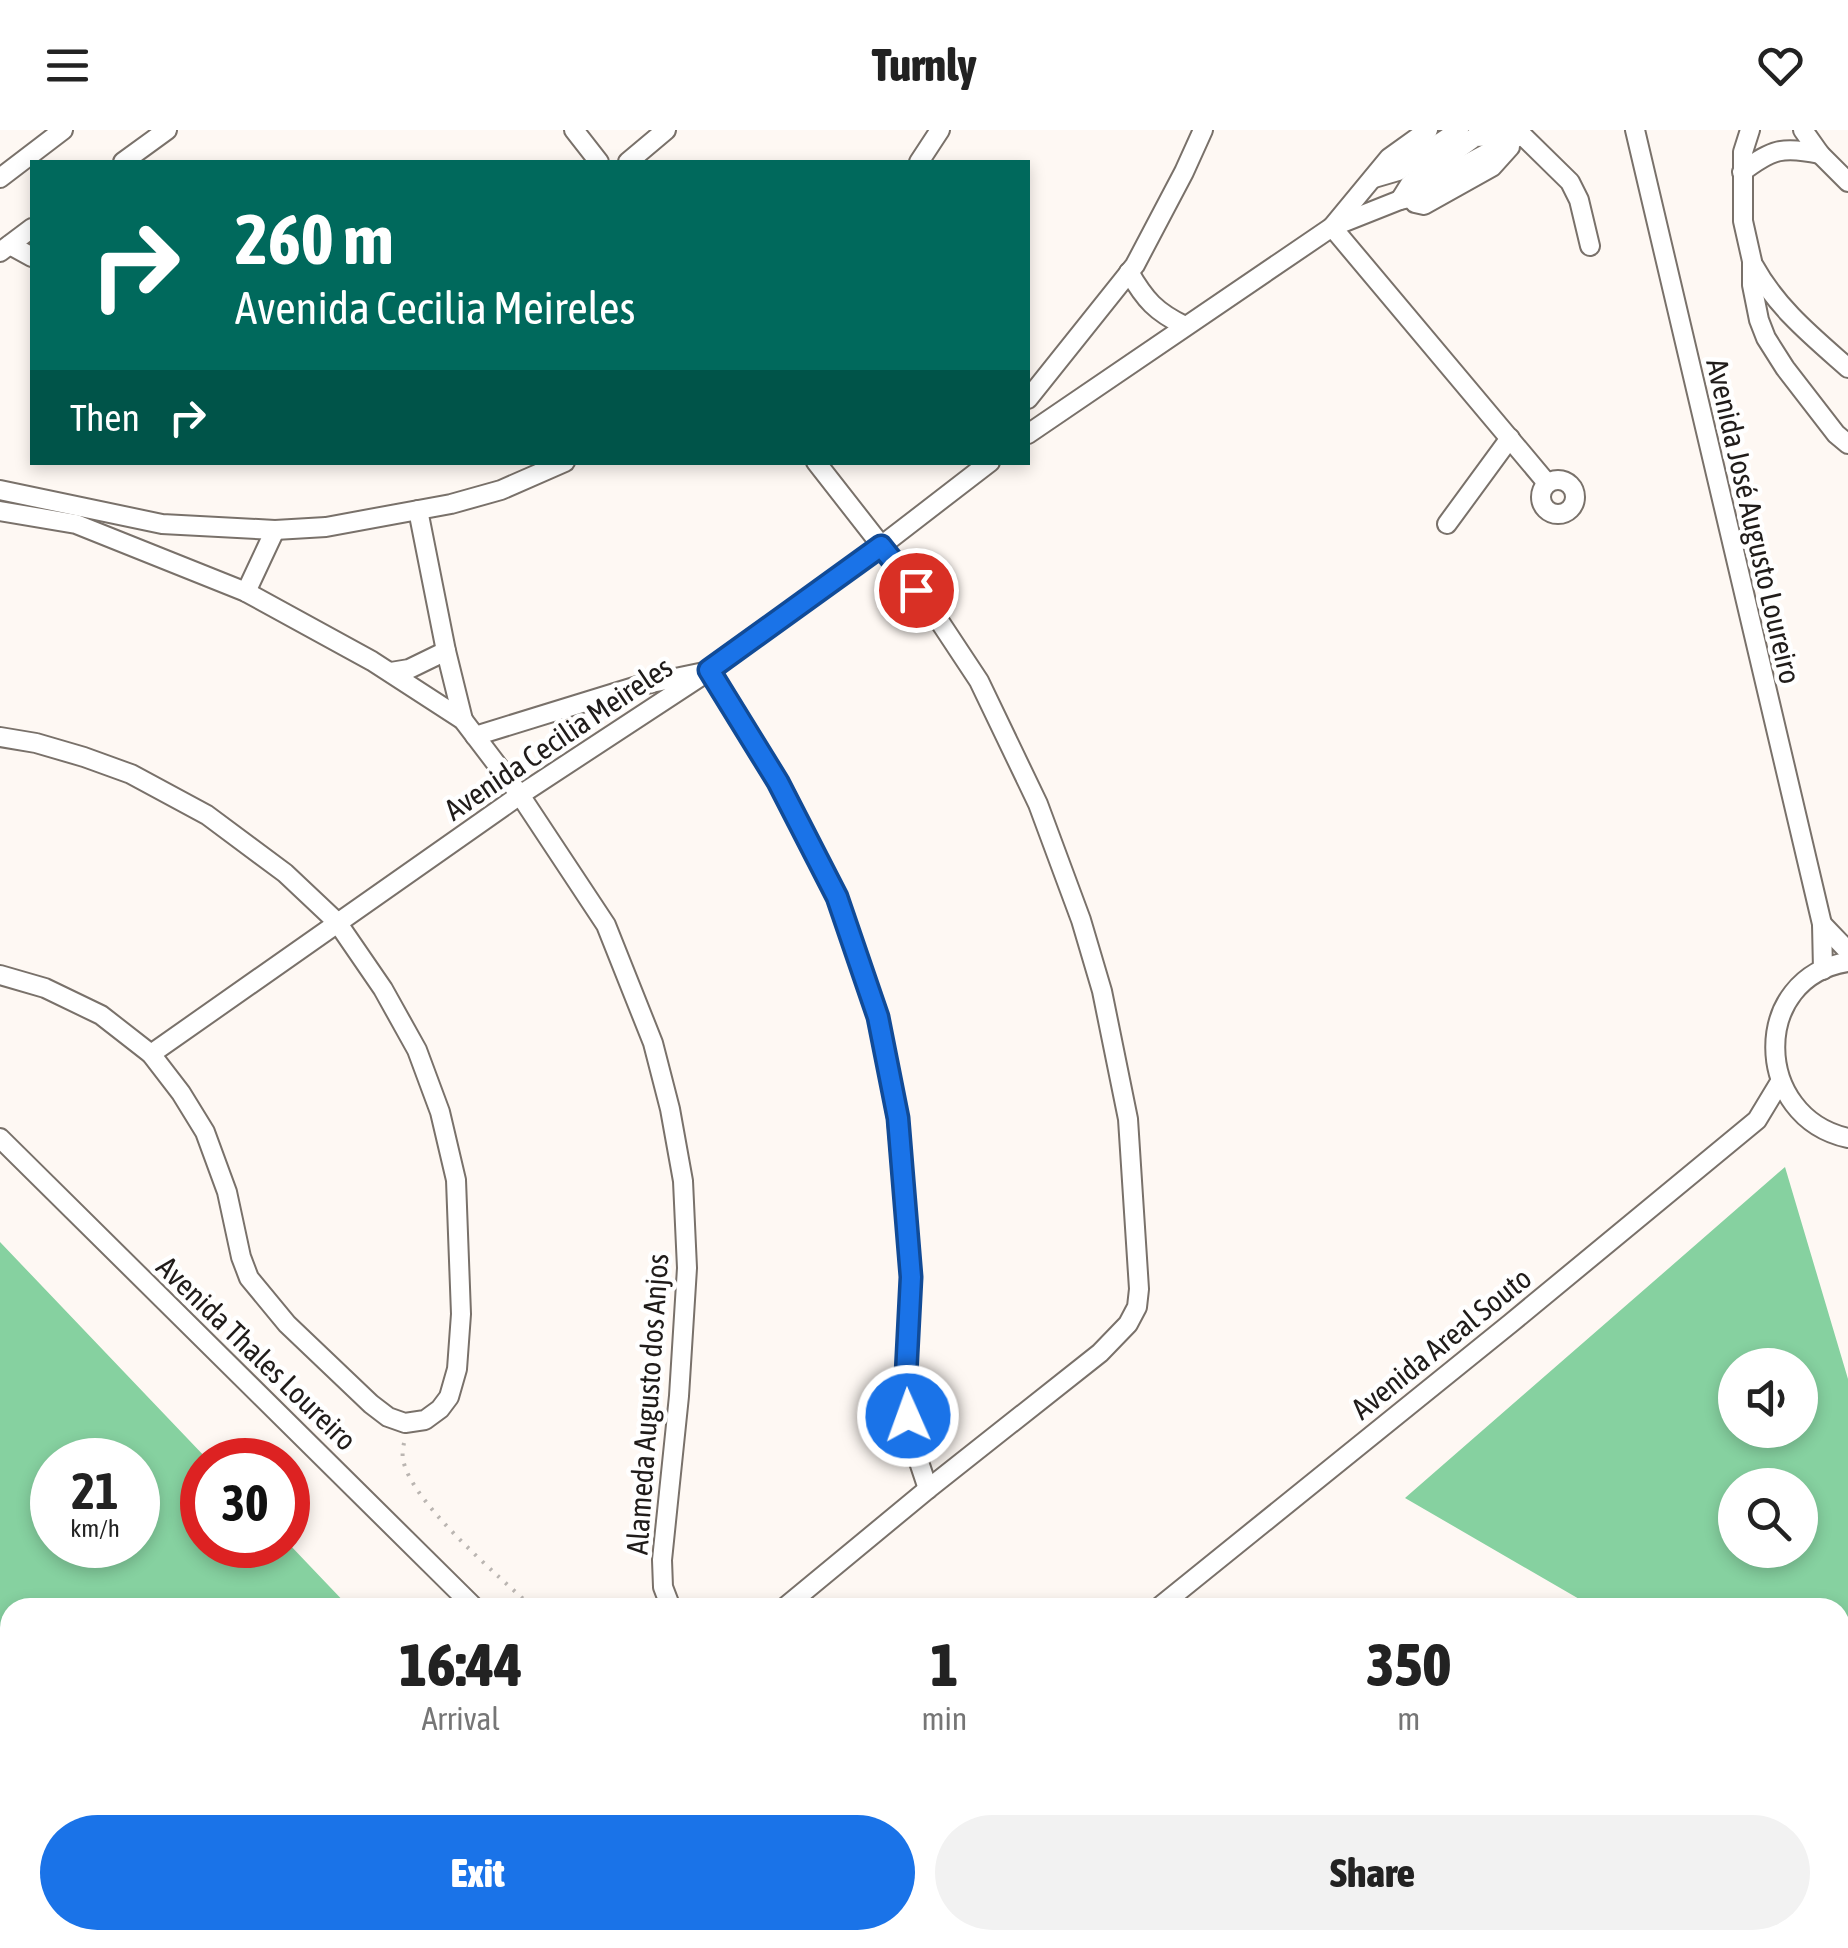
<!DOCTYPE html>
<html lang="en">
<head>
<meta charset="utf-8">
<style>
	:root { --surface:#fff; --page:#f2f2f2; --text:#222; --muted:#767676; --accent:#1a73e8 }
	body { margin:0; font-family:"Asap Condensed",sans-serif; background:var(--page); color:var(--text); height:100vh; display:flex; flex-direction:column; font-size:38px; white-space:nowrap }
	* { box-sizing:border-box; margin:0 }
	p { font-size:32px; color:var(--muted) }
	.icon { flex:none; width:55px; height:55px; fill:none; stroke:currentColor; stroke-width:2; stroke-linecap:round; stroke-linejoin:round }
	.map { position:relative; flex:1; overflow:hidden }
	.side { position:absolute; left:0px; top:1468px; width:1850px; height:352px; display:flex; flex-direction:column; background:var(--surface); border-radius:30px 30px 0 0; box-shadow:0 5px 15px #0003 }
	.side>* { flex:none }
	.hud { position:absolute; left:30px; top:30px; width:1000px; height:305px; border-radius:0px; box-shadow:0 5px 15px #0003; background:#00695c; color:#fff; overflow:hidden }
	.buttons { position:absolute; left:1718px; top:1218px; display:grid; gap:20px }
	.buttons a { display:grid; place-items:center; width:100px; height:100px; border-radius:50%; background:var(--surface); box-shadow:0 5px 15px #0003; font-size:50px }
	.speed { position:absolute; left:30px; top:1308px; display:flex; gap:20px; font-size:50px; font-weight:700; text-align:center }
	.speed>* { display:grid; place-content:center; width:130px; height:130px; border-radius:50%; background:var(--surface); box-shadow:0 5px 15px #0003; line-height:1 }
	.speed small { font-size:25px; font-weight:400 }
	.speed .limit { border:15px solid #d22; background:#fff; color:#111 }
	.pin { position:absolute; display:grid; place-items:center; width:85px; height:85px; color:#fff; margin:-42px; border:5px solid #fff; border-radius:50%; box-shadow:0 2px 10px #0007 }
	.me { position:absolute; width:110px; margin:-55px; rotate:358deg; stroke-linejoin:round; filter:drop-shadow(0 0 8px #0008) }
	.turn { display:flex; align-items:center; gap:35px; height:210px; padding:0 40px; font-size:45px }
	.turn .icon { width:130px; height:130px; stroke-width:2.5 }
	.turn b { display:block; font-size:70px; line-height:85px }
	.then { display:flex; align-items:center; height:95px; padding:0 40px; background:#0003; gap:20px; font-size:38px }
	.eta { display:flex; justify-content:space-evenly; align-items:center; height:170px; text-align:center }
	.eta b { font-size:60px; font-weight:800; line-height:70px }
	.primary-button { display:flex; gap:20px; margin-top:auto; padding:20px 40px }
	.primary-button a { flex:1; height:115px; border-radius:60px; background:var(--accent); color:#fff; font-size:40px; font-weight:800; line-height:115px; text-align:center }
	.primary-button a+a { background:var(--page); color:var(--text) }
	header { display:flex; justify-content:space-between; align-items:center; height:130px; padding:0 40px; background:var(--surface); font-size:45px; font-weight:800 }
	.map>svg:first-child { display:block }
	.forest { fill:#86d1a0; fill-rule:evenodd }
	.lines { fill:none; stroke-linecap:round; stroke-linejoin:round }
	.street-casing { stroke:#79716a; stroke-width:22 }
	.path { stroke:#bab5b1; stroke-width:4; stroke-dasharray:2.5 8; stroke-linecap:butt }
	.street { stroke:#fff; stroke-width:18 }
	.route-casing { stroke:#114b97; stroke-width:25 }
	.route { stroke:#1a73e8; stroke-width:18 }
	.labels { text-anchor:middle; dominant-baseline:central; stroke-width:9; stroke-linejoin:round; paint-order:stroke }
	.street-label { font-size:30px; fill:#201c1a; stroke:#fff }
</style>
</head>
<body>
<header><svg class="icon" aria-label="menu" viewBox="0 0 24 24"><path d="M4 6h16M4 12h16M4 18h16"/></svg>Turnly<svg class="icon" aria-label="heart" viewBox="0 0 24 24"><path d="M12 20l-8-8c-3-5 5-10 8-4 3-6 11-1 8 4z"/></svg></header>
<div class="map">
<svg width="1848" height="1818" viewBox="0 0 1848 1818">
	<rect width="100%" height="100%" fill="#fef8f3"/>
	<g class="forest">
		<path d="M 1785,1037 L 1848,1249 L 1848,1625 L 1840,1621 L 1840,1478 L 1593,1477 L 1405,1368 ZM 1735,1235 L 1800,1235 L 1800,1300 L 1735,1300 ZM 1735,1355 L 1800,1355 L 1800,1420 L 1735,1420 Z"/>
		<path d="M 0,1112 L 208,1330 L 202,1330 L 202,1415 L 288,1415 L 288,1413 L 349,1477 L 10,1478 L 10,1810 L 667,1810 L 675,1818 L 0,1818 ZM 52,1330 L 138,1330 L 138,1415 L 52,1415 Z"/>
	</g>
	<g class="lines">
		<defs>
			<g id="street">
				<path d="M 574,0 L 599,32"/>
				<path d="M 1517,0 L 1570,52 L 1579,70 L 1590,116"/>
				<path d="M 1635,0 L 1822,794 L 1823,840"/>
				<path d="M 1750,0 L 1743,22 L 1743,91 L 1752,131 L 1752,155 L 1759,190 L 1766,208 L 1785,238 L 1836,304 L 1848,314"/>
				<path d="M 1803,0 L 1820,24 L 1848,52"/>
				<path d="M 123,32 L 167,0"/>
				<path d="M 628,32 L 666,0"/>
				<path d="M 919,32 L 940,0"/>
				<path d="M 1742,42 C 1772,19 1783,16 1820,24"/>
				<path d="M 0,48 L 63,0"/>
				<path d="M 1374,48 L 1398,41 L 1459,0"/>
				<path d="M 1400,70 L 1410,54 L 1475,7 L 1516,5"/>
				<path d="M 1415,73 L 1424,75 L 1492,37 L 1510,17"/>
				<path d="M 1337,95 L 1400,70 L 1418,66 L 1465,35 L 1521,5"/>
				<path d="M 1332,97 L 1547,353"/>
				<path d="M 10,115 L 32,127"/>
				<path d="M 0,122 L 32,98"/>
				<path d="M 1754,136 C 1777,178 1813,207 1848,238"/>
				<path d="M 1129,142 C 1145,170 1156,182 1185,196"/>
				<path d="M 1028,269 L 1135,135 L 1184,42 L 1203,0"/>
				<path d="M 1028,304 L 1332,97 L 1389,28 L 1428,0"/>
				<circle cx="1558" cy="367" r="17"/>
				<path d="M 0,360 L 162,394 L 275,400 L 326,397 L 451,374 L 501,360 L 565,332"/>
				<path d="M 418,380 L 446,521 L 463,590"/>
				<path d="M 0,381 L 76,394 L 246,462 L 372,531 L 463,590 L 520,665 L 606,795 L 653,913 L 670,979 L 683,1051 L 687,1138 L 679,1266 L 662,1430 L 663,1457 L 671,1478"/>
				<path d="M 1447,394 L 1510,308"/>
				<path d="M 246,462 L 275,400"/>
				<path d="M 391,542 L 409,539 L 446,521"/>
				<path d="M 475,606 L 637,556 L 709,541 L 779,652 L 837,767 L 878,887 L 897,988 L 911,1147 L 905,1264 L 911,1308 L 928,1359"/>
				<path d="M 0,607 L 36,613 L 84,627 L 131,644 L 207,685 L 285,743 L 337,792 L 383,859 L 417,920 L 440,982 L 456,1050 L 461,1184 L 457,1239 L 449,1267 L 440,1279 L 425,1290 L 405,1293 L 388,1287 L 371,1274 L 287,1194 L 249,1148 L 241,1127 L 227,1062 L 205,1002 L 181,963 L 151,924 L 101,885 L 45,858 L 0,845"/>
				<path d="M 1822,794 L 1848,821"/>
				<path d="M 1848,832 C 1750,847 1752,987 1848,1008"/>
				<path d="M 151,924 L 520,665 L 709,541 L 881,416 L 990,332"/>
				<path d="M 0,1008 L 475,1478"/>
				<path d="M 784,1478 L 928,1359 L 1100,1223 L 1128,1194 L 1137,1177 L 1139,1159 L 1128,989 L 1102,861 L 1081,790 L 1038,674 L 979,551 L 934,483 L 816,332"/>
				<path d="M 1158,1478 L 1511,1193 L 1757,990 L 1780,952"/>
				<path d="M 1840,1773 L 1848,1778"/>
				<path d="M 809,1810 L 817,1818"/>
				<path d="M 1000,1810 L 1008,1818"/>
				<path d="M 1158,1810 L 1160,1818"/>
				<path d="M 1533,1810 L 1535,1818"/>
				<path d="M 1560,1810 L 1562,1818"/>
				<path d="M 949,1818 L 960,1810"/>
				<path d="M 1468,1818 L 1503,1810"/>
			</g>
		</defs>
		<use href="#street" class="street-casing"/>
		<g class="path">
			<path d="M 404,1313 C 403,1318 402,1324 403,1329 C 410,1372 500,1447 533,1478"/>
			<path d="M 558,1478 L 603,1473 L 652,1477"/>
		</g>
		<use href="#street" class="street"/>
	</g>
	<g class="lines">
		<defs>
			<path id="route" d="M 908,1286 L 905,1264 L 911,1147 L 898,988 L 878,887 L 837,767 L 778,652 L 709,540 L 881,416 L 916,460"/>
		</defs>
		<use href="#route" class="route-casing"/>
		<use href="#route" class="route"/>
	</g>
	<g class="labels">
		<g class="street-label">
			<text transform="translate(1754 391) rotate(77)">Avenida José Augusto Loureiro</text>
			<text transform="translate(558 608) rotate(-34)">Avenida Cecilia Meireles</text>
			<text transform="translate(1441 1213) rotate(-39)">Avenida Areal Souto</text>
			<text transform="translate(257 1223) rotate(44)">Avenida Thales Loureiro</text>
			<text transform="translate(647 1274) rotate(-86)">Alameda Augusto dos Anjos</text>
		</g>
	</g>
</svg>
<div class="buttons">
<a><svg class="icon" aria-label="sound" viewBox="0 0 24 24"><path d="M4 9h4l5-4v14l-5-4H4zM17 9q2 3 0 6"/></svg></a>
<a><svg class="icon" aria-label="search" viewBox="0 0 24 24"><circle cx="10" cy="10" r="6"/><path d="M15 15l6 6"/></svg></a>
</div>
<div class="speed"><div>21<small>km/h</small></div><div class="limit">30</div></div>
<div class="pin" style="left:916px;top:460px;background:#d93025"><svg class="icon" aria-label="arrive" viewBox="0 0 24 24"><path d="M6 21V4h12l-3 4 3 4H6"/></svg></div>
<svg class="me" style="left:908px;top:1286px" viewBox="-20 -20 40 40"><circle r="17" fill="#1a73e8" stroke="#fff" stroke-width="3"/><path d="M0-11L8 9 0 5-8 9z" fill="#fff"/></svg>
<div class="hud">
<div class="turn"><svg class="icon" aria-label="right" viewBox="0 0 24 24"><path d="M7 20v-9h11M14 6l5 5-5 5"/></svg><div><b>260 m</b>Avenida Cecilia Meireles</div></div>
<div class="then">Then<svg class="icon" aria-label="right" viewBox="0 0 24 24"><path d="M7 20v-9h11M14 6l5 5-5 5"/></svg></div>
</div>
<section class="side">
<div class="eta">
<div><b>16:44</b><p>Arrival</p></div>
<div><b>1</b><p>min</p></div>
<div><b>350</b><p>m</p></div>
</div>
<div class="primary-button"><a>Exit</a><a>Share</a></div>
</section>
</div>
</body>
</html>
